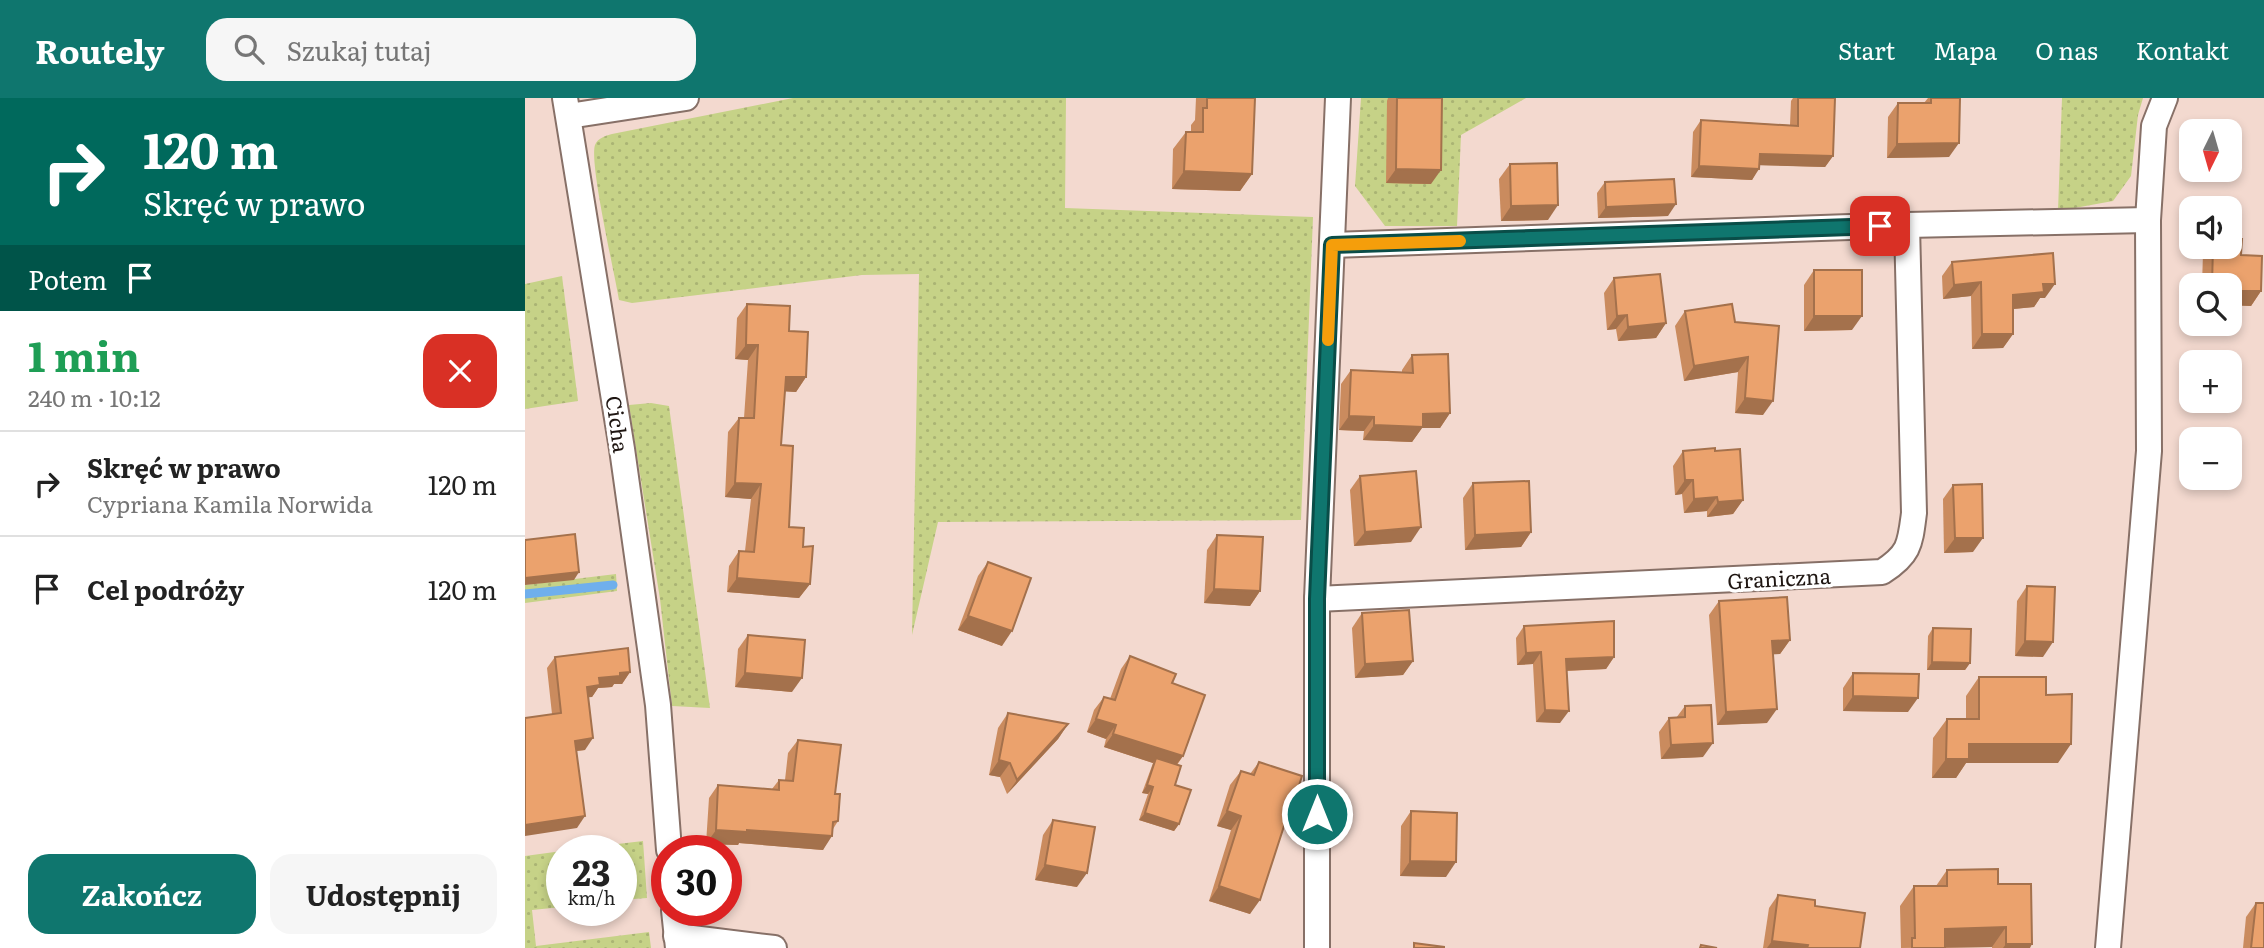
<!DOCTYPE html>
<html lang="pl">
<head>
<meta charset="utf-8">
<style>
	:root { --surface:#fff; --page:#f6f6f6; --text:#222; --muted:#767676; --line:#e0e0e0; --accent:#0f766e }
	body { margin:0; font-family:Literata,serif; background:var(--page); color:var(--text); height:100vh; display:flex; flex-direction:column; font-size:26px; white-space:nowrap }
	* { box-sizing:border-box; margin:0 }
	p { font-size:23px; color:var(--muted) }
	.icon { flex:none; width:38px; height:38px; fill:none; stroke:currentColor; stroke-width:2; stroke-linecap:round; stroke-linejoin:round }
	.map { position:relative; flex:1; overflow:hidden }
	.sheet { display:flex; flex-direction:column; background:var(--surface); width:525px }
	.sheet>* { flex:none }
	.top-card { background:#00695c; color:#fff; overflow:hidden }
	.needle { width:46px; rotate:185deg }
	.tools { position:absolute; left:1654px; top:21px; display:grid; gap:14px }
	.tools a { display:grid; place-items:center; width:63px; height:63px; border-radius:14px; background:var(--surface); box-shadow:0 4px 10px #0003; font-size:35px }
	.speed { position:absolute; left:21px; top:737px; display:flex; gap:14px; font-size:35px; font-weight:700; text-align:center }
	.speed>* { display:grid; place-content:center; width:91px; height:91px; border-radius:50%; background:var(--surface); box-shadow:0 4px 10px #0003; line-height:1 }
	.speed small { font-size:18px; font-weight:400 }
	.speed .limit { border:10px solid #d22; background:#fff; color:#111 }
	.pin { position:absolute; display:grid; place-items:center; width:60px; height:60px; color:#fff; margin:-30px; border-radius:14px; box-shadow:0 4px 10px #0006 }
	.me { position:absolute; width:77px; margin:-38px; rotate:0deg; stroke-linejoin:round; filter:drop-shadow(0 0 5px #0008) }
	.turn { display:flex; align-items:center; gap:24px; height:147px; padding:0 28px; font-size:32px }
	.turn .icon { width:91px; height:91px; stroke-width:2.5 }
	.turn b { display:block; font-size:49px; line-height:60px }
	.then { display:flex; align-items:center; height:66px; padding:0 28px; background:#0003; gap:14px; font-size:26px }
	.round { display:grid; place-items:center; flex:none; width:74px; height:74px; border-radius:21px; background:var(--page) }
	.summary { display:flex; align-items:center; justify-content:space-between; height:119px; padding:0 28px }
	h1 { font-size:42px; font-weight:700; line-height:52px; color:#1e9e55 }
	.primary-button { display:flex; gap:14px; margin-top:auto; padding:14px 28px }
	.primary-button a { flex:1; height:80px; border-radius:21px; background:var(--accent); color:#fff; font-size:28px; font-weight:700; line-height:80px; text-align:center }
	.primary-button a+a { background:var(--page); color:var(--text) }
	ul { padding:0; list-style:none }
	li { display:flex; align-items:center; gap:21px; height:105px; padding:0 28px; border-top:2px solid var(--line) }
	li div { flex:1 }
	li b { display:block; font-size:26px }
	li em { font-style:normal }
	header { display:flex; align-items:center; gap:42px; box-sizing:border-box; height:98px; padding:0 35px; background:var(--accent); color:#fff }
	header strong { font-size:33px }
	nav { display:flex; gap:38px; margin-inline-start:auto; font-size:24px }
	.search { width:490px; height:63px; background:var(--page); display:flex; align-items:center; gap:18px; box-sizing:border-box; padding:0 24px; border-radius:21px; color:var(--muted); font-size:26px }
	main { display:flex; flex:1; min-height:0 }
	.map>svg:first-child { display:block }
	.grass { fill:url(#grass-dots) }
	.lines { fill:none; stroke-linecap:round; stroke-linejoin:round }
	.stream { stroke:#6fafec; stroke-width:9 }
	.street-casing { stroke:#877067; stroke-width:28 }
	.street { stroke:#fff; stroke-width:24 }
	.wall { fill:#ca8b5e }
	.shaded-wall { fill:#a4714c }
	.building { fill:#eba26d; stroke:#a4714c; stroke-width:2 }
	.route-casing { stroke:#0a4d48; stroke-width:18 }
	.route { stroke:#0f766e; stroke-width:12 }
	.slow { stroke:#f59e0b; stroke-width:12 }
	.labels { text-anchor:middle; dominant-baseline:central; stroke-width:7; stroke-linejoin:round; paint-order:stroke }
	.street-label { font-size:21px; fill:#1f1612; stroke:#fff }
</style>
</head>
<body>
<header>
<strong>Routely</strong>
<div class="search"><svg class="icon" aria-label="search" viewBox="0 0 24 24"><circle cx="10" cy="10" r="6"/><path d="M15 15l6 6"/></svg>Szukaj tutaj</div>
<nav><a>Start</a><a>Mapa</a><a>O nas</a><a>Kontakt</a></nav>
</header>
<main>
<section class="sheet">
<div class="top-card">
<div class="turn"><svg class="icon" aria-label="right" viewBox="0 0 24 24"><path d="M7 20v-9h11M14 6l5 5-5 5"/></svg><div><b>120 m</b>Skręć w prawo</div></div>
<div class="then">Potem<svg class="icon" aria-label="arrive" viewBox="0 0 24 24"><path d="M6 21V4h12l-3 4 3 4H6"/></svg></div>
</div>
<div class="summary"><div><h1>1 min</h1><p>240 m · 10:12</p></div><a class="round" style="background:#d93025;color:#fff"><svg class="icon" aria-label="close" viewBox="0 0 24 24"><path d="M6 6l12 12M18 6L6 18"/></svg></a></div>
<ul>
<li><svg class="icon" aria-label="right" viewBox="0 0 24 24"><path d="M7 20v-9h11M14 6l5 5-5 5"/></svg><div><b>Skręć w prawo</b><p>Cypriana Kamila Norwida</p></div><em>120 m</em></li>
<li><svg class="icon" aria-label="arrive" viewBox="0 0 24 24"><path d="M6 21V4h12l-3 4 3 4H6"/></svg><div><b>Cel podróży</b></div><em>120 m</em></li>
</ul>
<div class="primary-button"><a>Zakończ</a><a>Udostępnij</a></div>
</section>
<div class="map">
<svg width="1739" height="850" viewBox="0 0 1739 850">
	<defs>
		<pattern id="grass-dots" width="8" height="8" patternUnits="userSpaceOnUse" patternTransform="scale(1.75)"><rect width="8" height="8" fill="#c6d287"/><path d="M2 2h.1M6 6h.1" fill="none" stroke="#aab474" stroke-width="1.8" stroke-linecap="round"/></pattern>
	</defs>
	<rect width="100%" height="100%" fill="#f3d9cf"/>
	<g class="grass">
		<path d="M 268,0 L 541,0 L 540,110 L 788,119 L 776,422 L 413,424 L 387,537 L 394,176 L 337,177 L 107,205 L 94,202 C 90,177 64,65 70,47 C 73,40 80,38 87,36 Z"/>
		<path d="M 836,0 L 1001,0 L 936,37 L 932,128 L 860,128 L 830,88 Z"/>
		<path d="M 1537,0 L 1618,0 L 1613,17 L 1606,78 L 1588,103 L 1533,113 Z"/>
		<path d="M 37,178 L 53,303 L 0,311 L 0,186 Z"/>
		<path d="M 126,305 L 144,308 L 185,610 L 147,608 L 135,501 L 104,307 Z"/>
		<path d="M 91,476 L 92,493 L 0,505 L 0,487 Z"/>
		<path d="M 118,743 L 122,800 L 96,802 L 96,752 L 42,752 Z"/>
		<path d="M 37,753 L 37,809 L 7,812 L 11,848 L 124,834 L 126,850 L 0,850 L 0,758 Z"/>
	</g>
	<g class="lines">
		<path class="stream" d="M 0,496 L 88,487"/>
		<defs>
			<g id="street">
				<path d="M 40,0 L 97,351 L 133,607 L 144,752"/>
				<path d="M 44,18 L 161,0"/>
				<path d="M 807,147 L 1382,127 L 1623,122"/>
				<path d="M 792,501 L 1357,474 C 1385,456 1385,446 1389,415 L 1382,127"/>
				<path d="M 149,812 L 153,850"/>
				<path d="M 151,838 L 249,850"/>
				<path d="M 792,850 L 792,501 L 813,0"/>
				<path d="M 1583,850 L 1624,353 L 1623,122 L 1629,28 L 1640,0"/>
			</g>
		</defs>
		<use href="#street" class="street-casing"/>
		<use href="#street" class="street"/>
	</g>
	<g class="wall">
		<path d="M 671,0 L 730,0 L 727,76 L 715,93 L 647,91 L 648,51 L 661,34 L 666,34 L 666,27 L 670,22 Z"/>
		<path d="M 863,0 L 917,0 L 906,86 L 861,85 L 862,3 Z"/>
		<path d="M 1268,0 L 1310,0 L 1308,58 L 1300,69 L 1235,67 L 1227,82 L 1166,79 L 1168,34 L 1176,22 L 1265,27 L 1266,3 Z"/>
		<path d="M 1403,0 L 1435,0 L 1424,59 L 1362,60 L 1363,19 L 1373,5 L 1399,5 Z"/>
		<path d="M 985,66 L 1023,122 L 976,123 L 974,81 Z"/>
		<path d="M 1080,84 L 1143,118 L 1073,120 L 1072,95 Z"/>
		<path d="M 1683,149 L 1704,149 L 1716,157 L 1736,193 L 1726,208 L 1704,207 L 1704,187 L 1677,187 L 1678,155 Z"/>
		<path d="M 1427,164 L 1520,200 L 1515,200 L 1509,209 L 1488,211 L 1488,236 L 1478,250 L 1447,251 L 1446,198 L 1418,201 L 1417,178 Z"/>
		<path d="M 1289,172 L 1327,232 L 1279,233 L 1279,187 Z"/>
		<path d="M 1089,180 L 1141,225 L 1131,240 L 1093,243 L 1091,231 L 1082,232 L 1079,195 Z"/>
		<path d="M 222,206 L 264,233 L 281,279 L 271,294 L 260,293 L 256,347 L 264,429 L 278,449 L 285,486 L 274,500 L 202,494 L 204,468 L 214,453 L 220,453 L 226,401 L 200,399 L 203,334 L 214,320 L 219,320 L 223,262 L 210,261 L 212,220 Z"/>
		<path d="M 1160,213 L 1210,224 L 1254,228 L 1238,317 L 1210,315 L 1213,274 L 1159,283 L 1150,228 Z"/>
		<path d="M 887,257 L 925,315 L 915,330 L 897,330 L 887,344 L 838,342 L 839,333 L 814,332 L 816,286 L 826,272 L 877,274 L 877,272 Z"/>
		<path d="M 1158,353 L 1190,353 L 1218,402 L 1208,416 L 1182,419 L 1182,413 L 1159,415 L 1157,396 L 1150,397 L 1148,368 Z"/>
		<path d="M 835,378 L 886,444 L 829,448 L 825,392 Z"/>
		<path d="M 948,385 L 1006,434 L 996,449 L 940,452 L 938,400 Z"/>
		<path d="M 1428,387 L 1448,454 L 1419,455 L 1418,401 Z"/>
		<path d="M 692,437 L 735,493 L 725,508 L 679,505 L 682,452 Z"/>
		<path d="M 463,464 L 477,548 L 433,532 L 453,478 Z"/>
		<path d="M 1502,488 L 1518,559 L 1490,558 L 1492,503 Z"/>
		<path d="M 1194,503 L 1265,542 L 1255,556 L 1248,556 L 1242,625 L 1192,627 L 1184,517 Z"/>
		<path d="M 837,515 L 888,563 L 878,577 L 830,580 L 827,530 Z"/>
		<path d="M 999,528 L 1089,559 L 1081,571 L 1042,573 L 1035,625 L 1011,624 L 1008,566 L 992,567 L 991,540 Z"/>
		<path d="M 1408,530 L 1445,565 L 1440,572 L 1402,572 L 1403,538 Z"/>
		<path d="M 223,537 L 267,594 L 210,589 L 213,551 Z"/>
		<path d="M 605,558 L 647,585 L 658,658 L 652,667 L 650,687 L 654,726 L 649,733 L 614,722 L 623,696 L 617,695 L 628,665 L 579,649 L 581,641 L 562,634 L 569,612 L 579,599 L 585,601 L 596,571 Z"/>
		<path d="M 30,559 L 105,574 L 97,586 L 89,586 L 87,589 L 73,590 L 67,599 L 63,599 L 60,652 L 51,653 L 52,730 L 27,616 L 22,570 Z"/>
		<path d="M 1328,575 L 1383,614 L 1318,613 L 1318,590 Z"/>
		<path d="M 1454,579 L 1521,597 L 1533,665 L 1441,665 L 1431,680 L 1407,680 L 1408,640 L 1422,621 L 1441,621 L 1441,598 Z"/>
		<path d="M 1160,608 L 1178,659 L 1136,661 L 1134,634 L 1144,620 L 1151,620 Z"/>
		<path d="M 483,615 L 543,626 L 533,641 L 482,696 L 475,679 L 464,677 L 473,630 Z"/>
		<path d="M 273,642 L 310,696 L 313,723 L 308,731 L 298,752 L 214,745 L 213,747 L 181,746 L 184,700 L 193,687 L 247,691 L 254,682 L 260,682 L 263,655 Z"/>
		<path d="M 734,664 L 757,732 L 725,816 L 684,803 L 706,732 L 692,728 L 705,687 L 716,673 L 725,676 Z"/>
		<path d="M 886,713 L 921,779 L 875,778 L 876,728 Z"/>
		<path d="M 528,722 L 552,789 L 510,782 L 518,737 Z"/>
		<path d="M 1422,772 L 1473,786 L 1505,850 L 1467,850 L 1467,849 L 1376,850 L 1375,808 L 1389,788 L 1411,788 Z"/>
		<path d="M 1253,797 L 1290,808 L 1335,850 L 1238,850 L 1244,810 Z"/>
		<path d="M 1731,805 L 1739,850 L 1718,850 L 1721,819 Z"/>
	</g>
	<g class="shaded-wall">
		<path d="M 1434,45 L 1424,59 L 1362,60 L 1372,46 Z"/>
		<path d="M 1235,56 L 1308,58 L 1300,69 L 1227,67 Z"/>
		<path d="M 1174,68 L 1234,71 L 1227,82 L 1166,79 Z"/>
		<path d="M 871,71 L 916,72 L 906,86 L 861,85 Z"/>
		<path d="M 659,73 L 727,76 L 715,93 L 647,91 Z"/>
		<path d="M 1151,106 L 1143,118 L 1073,120 L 1081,109 Z"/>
		<path d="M 1033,107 L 1023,122 L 976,123 L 986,108 Z"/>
		<path d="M 1456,184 L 1446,198 L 1418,201 L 1429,187 Z"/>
		<path d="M 1518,186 L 1530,186 L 1520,200 L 1515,200 L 1509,209 L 1478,212 L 1488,197 Z"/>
		<path d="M 1704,193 L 1736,193 L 1726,208 L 1704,207 Z"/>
		<path d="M 1102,217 L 1091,231 L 1082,232 L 1092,218 Z"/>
		<path d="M 1289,218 L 1337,218 L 1327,232 L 1279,233 Z"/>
		<path d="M 1141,225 L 1131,240 L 1093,243 L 1103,229 Z"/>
		<path d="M 1457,236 L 1488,236 L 1478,250 L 1447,251 Z"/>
		<path d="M 221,247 L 233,247 L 223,262 L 210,261 Z"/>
		<path d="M 1223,259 L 1213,274 L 1159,283 L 1169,268 Z"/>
		<path d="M 261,279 L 281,279 L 271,294 L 251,293 Z"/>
		<path d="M 1220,300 L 1248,303 L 1238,317 L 1210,315 Z"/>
		<path d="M 925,315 L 915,330 L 897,330 L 887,344 L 838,342 L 849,327 L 898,316 Z"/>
		<path d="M 824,318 L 849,319 L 839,333 L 814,332 Z"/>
		<path d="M 1160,382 L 1168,382 L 1157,396 L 1150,397 Z"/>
		<path d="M 210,385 L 236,386 L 226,401 L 200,399 Z"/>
		<path d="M 1192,399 L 1182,413 L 1159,415 L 1169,401 Z"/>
		<path d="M 1218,402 L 1208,416 L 1182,419 L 1193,404 Z"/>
		<path d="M 896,429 L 886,444 L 829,448 L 840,434 Z"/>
		<path d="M 1006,434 L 996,449 L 940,452 L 950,437 Z"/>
		<path d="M 1430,440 L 1458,440 L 1448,454 L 1419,455 Z"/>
		<path d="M 54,474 L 49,482 L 0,487 L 0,480 Z"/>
		<path d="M 212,480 L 285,486 L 274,500 L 202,494 Z"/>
		<path d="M 689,491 L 735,493 L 725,508 L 679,505 Z"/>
		<path d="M 443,518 L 487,533 L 477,548 L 433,532 Z"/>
		<path d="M 1265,542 L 1255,556 L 1238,557 L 1247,543 Z"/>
		<path d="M 1500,543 L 1528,544 L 1518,559 L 1490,558 Z"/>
		<path d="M 1016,554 L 1008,566 L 992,567 L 1001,555 Z"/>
		<path d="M 1089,559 L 1081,571 L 1033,573 L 1041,561 Z"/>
		<path d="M 888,563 L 878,577 L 830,580 L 840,566 Z"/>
		<path d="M 1407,564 L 1445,565 L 1440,572 L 1402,572 Z"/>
		<path d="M 105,574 L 97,586 L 89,586 L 87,589 L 73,590 L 67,599 L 54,600 L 62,589 L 74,580 Z"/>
		<path d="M 220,575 L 277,580 L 267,594 L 210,589 Z"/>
		<path d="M 1328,598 L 1393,600 L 1383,614 L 1318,613 Z"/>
		<path d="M 1252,611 L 1242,625 L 1192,627 L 1201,614 Z"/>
		<path d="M 1020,612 L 1044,613 L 1035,625 L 1011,624 Z"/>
		<path d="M 571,621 L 591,627 L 581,641 L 562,634 Z"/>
		<path d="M 543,626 L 533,641 L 482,696 L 492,682 Z"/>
		<path d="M 588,636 L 658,658 L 648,671 L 631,660 L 628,665 L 579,649 Z"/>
		<path d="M 68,640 L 60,652 L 42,654 L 50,643 Z"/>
		<path d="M 1188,645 L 1178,659 L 1136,661 L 1146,647 Z"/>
		<path d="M 1444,646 L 1546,646 L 1533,665 L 1441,665 L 1431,680 L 1407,680 L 1421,661 Z"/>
		<path d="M 474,662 L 485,665 L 475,679 L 464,677 Z"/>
		<path d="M 622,687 L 628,689 L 623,696 L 617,695 Z"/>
		<path d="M 702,713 L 716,718 L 706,732 L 692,728 Z"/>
		<path d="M 620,715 L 654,726 L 649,733 L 614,722 Z"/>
		<path d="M 60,718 L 52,730 L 0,738 L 0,727 Z"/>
		<path d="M 191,732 L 222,732 L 307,738 L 298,752 L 214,745 L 213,747 L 181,746 Z"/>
		<path d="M 885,763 L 931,764 L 921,779 L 875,778 Z"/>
		<path d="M 520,767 L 562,775 L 552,789 L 510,782 Z"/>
		<path d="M 694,788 L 735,802 L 725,816 L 684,803 Z"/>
		<path d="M 1481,829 L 1467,849 L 1407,850 L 1420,831 Z"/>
		<path d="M 1247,843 L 1283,847 L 1281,850 L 1242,850 Z"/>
		<path d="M 1481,846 L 1507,846 L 1505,850 L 1478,850 Z"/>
	</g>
	<g class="building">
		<path d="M 682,0 L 730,0 L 727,76 L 659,73 L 661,34 L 678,34 L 678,10 L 682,10 Z"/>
		<path d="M 872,0 L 917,0 L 916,72 L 871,71 Z"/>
		<path d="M 1273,0 L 1310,0 L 1308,58 L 1235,56 L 1234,71 L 1174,68 L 1176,22 L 1273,28 Z"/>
		<path d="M 1406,0 L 1435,0 L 1434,45 L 1372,46 L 1373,5 L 1406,5 Z"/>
		<path d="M 1032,65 L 1033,107 L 986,108 L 985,66 Z"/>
		<path d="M 1149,81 L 1151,106 L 1081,109 L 1080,84 Z"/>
		<path d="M 1704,141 L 1717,141 L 1716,157 L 1737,158 L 1736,193 L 1704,193 L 1704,187 L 1687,187 L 1688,149 L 1704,149 Z"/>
		<path d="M 1528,155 L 1530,186 L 1518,186 L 1519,194 L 1488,197 L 1488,236 L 1457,236 L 1456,184 L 1429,187 L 1427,164 Z"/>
		<rect x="1289" y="172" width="48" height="46"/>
		<path d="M 1135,176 L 1141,225 L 1103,229 L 1102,217 L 1092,218 L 1089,180 Z"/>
		<path d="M 222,206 L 265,208 L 264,233 L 283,234 L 281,279 L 261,279 L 256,347 L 268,348 L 264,429 L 279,430 L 278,449 L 288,448 L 285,486 L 212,480 L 214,453 L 229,454 L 236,386 L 210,385 L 214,320 L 229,320 L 233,247 L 221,247 Z"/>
		<path d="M 1207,206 L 1210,224 L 1254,228 L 1248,303 L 1220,300 L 1223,259 L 1169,268 L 1160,213 Z"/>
		<path d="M 923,256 L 925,315 L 898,316 L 898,329 L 849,327 L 849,319 L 824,318 L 826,272 L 888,275 L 887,257 Z"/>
		<path d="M 1190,350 L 1190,353 L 1215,351 L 1218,402 L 1193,404 L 1192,399 L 1169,401 L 1168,382 L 1160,382 L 1158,353 Z"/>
		<path d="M 891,373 L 896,429 L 840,434 L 835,378 Z"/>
		<path d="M 1004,383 L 1006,434 L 950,437 L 948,385 Z"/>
		<path d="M 1457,386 L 1458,440 L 1430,440 L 1428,387 Z"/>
		<path d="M 50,436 L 54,474 L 0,480 L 0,442 Z"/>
		<path d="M 692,437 L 738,439 L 735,493 L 689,491 Z"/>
		<path d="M 463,464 L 506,480 L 487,533 L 443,518 Z"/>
		<path d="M 1502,488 L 1530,489 L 1528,544 L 1500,543 Z"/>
		<path d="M 1262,499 L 1265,542 L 1247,543 L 1252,611 L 1201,614 L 1194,503 Z"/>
		<path d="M 884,512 L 888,563 L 840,566 L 837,515 Z"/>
		<path d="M 1089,523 L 1089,559 L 1041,561 L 1044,613 L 1020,612 L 1016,554 L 1001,555 L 999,528 Z"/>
		<path d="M 1408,530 L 1446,531 L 1445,565 L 1407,564 Z"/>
		<path d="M 223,537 L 280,542 L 277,580 L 220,575 Z"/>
		<path d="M 103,550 L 105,574 L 95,575 L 95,578 L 74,580 L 75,587 L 62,589 L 68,640 L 50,643 L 60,718 L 0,727 L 0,620 L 36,615 L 30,559 Z"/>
		<path d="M 605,558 L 651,576 L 647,585 L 680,597 L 658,658 L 588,636 L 591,627 L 571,621 L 579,599 L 590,602 Z"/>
		<path d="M 1328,575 L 1394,576 L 1393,600 L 1328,598 Z"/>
		<path d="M 1454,579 L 1521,579 L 1521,597 L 1547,596 L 1546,646 L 1444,646 L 1444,661 L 1421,661 L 1422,621 L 1454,621 Z"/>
		<path d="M 1186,607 L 1188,645 L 1146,647 L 1144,620 L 1160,619 L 1160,608 Z"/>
		<path d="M 483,615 L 543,626 L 492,682 L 485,665 L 474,662 Z"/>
		<path d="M 273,642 L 316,647 L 310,696 L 315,696 L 313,723 L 308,724 L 307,738 L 222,732 L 222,734 L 191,732 L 193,687 L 254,692 L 254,682 L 268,683 Z"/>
		<path d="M 631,660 L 656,668 L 650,687 L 666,692 L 654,726 L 620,715 L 628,689 L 622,687 Z"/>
		<path d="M 734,664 L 777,678 L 762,726 L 760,725 L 735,802 L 694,788 L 716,718 L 702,713 L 716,673 L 729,677 Z"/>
		<path d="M 886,713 L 932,715 L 931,764 L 885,763 Z"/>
		<path d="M 528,722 L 570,729 L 562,775 L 520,767 Z"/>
		<path d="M 1473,771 L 1473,786 L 1506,786 L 1507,846 L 1481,846 L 1481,829 L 1420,831 L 1420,850 L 1387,850 L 1387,840 L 1390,840 L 1389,788 L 1422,788 L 1422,772 Z"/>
		<path d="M 1253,797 L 1290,802 L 1290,808 L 1340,815 L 1335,850 L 1282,850 L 1283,847 L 1247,843 Z"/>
		<path d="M 1731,805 L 1739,805 L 1739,850 L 1726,850 Z"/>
		<path d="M 889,845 L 919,849 L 919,850 L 889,850 Z"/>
		<path d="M 1176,847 L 1192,850 L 1175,850 Z"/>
	</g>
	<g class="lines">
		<defs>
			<path id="route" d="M 792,716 L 792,501 L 807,147 L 1355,128"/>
		</defs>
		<use href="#route" class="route-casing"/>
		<use href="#route" class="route"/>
		<path class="slow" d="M 803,242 L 807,147 L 935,143"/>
	</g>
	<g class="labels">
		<g class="street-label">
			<text transform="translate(94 326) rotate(82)">Cicha</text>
			<text transform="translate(1254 479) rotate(-3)">Graniczna</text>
		</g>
	</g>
</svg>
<div class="tools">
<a><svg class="needle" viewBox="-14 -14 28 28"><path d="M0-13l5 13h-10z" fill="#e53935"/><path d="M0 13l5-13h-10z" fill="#767676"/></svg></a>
<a><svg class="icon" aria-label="sound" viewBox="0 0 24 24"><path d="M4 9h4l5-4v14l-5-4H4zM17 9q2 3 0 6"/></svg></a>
<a><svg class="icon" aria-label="search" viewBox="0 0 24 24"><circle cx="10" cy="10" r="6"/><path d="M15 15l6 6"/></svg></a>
<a>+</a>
<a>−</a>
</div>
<div class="speed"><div>23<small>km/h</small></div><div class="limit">30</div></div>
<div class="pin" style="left:1355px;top:128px;background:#d93025"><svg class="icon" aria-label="arrive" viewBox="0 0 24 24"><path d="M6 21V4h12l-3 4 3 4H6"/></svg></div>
<svg class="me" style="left:792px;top:716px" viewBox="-20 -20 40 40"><circle r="17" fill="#0f766e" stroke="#fff" stroke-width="3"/><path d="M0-11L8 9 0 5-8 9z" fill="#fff"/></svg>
</div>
</main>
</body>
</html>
